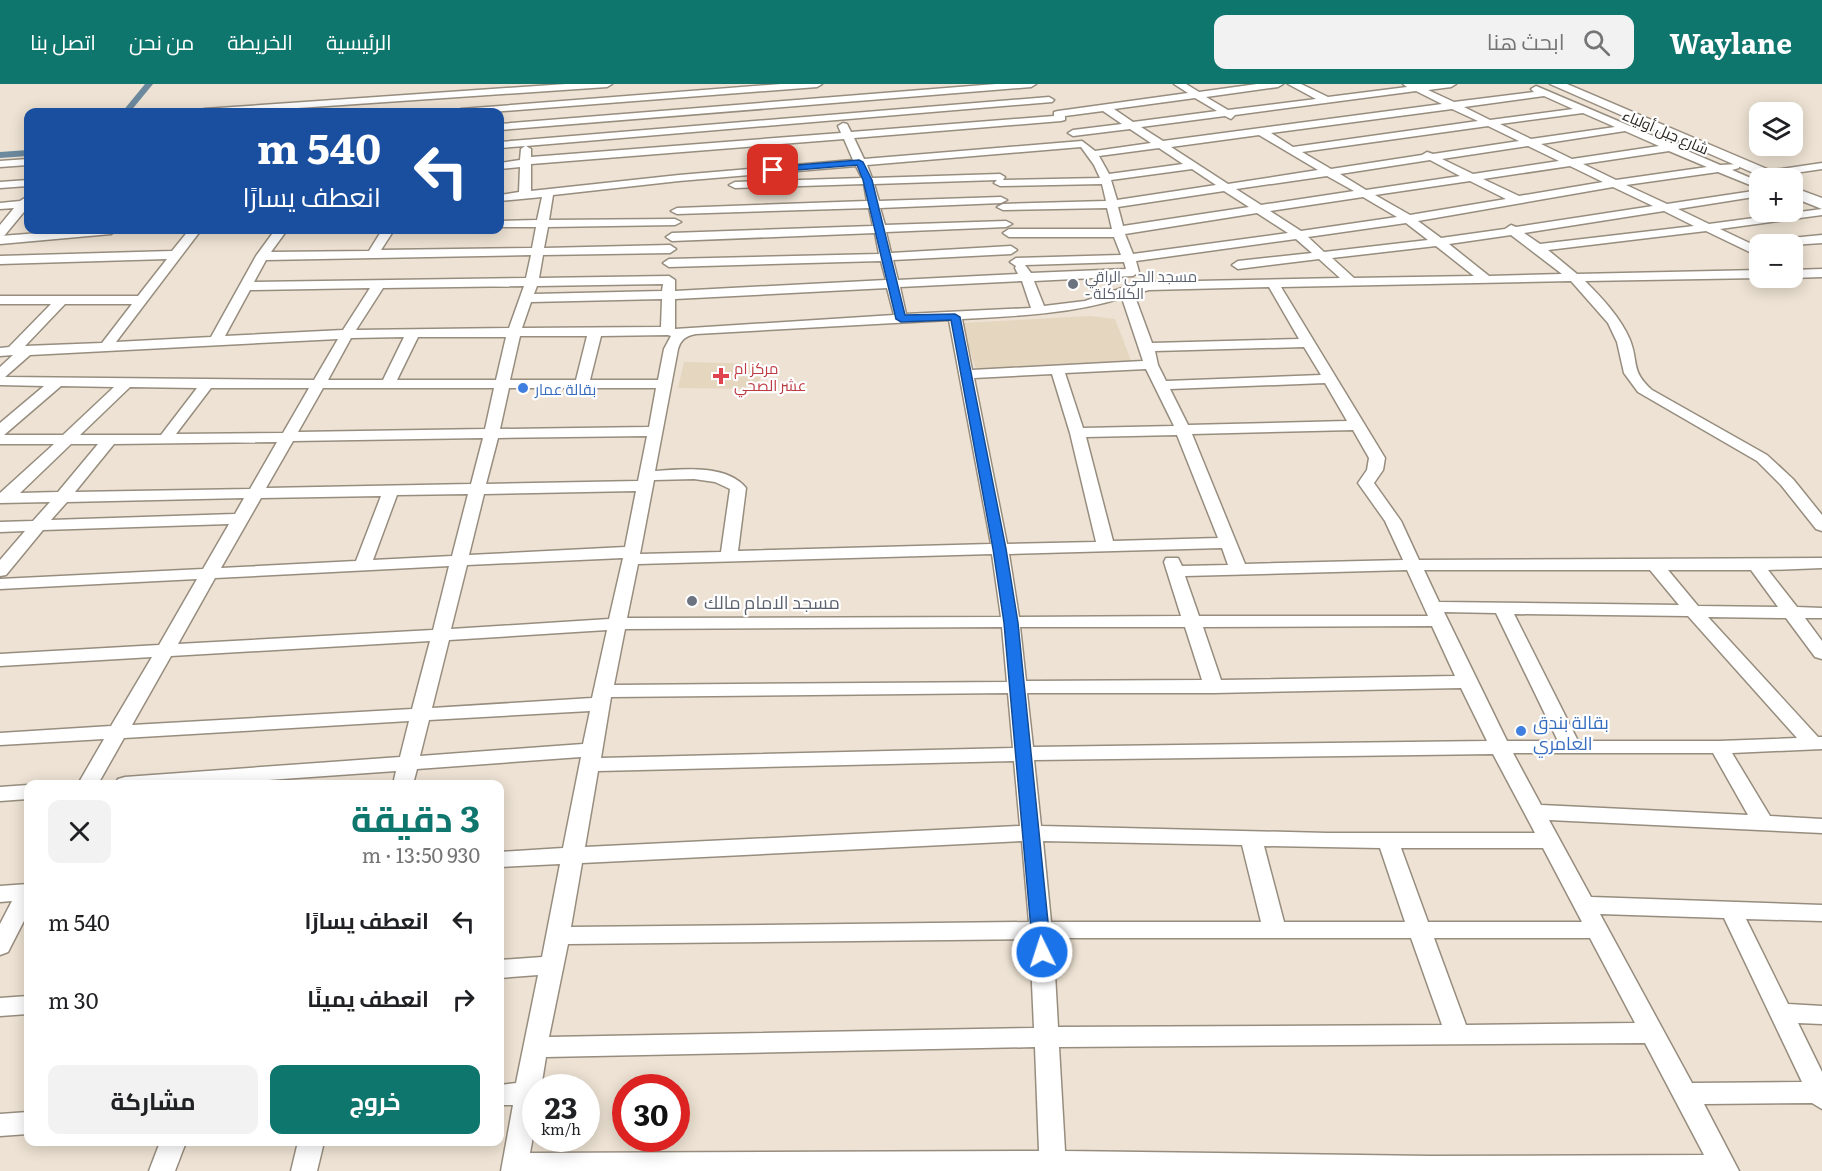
<!DOCTYPE html>
<html lang="ar">
<head>
<meta charset="utf-8">
<style>
	:root { --surface:#fff; --page:#f2f2f2; --text:#202124; --muted:#757577; --accent:#0f766e }
	body { margin:0; font-family:Literata,Cairo,serif; background:var(--page); color:var(--text); direction:rtl; height:100vh; display:flex; flex-direction:column; font-size:22px; white-space:nowrap }
	* { box-sizing:border-box; margin:0 }
	p { font-size:20px; color:var(--muted) }
	.icon { flex:none; width:33px; height:33px; fill:none; stroke:currentColor; stroke-width:2; stroke-linecap:round; stroke-linejoin:round }
	.map { position:relative; flex:1; overflow:hidden; direction:ltr }
	.panel { position:absolute; left:24px; top:696px; width:480px; height:366px; display:flex; flex-direction:column; background:var(--surface); border-radius:12px; box-shadow:0 3px 15px #0003; direction:rtl }
	.panel>* { flex:none }
	.hud { position:absolute; left:24px; top:24px; width:480px; height:126px; border-radius:12px; box-shadow:0 3px 15px #0003; direction:rtl; background:#1a4fa0; color:#fff; overflow:hidden }
	.tools { position:absolute; left:1749px; top:18px; display:grid; gap:12px }
	.tools a { display:grid; place-items:center; width:54px; height:54px; border-radius:12px; background:var(--surface); box-shadow:0 3px 15px #0003; font-size:30px }
	.speed { position:absolute; left:522px; top:990px; display:flex; gap:12px; font-size:30px; font-weight:700; text-align:center }
	.speed>* { display:grid; place-content:center; width:78px; height:78px; border-radius:50%; background:var(--surface); box-shadow:0 3px 15px #0003; line-height:1 }
	.speed small { font-size:15px; font-weight:400 }
	.speed .limit { border:9px solid #d22; background:#fff; color:#111 }
	.pin { position:absolute; display:grid; place-items:center; width:51px; height:51px; color:#fff; margin:-26px; border-radius:12px; box-shadow:0 3px 9px #0006 }
	.me { position:absolute; width:66px; margin:-33px; rotate:356deg; stroke-linejoin:round; filter:drop-shadow(0 0 4px #0008) }
	.turn { display:flex; align-items:center; gap:21px; height:126px; padding:0 24px; font-size:27px }
	.turn .icon { width:78px; height:78px; stroke-width:2.5 }
	.turn b { display:block; font-size:42px; line-height:51px }
	.round { display:grid; place-items:center; flex:none; width:63px; height:63px; border-radius:12px; background:var(--page) }
	.headline { display:flex; align-items:center; justify-content:space-between; height:102px; padding:0 24px }
	h1 { font-size:36px; font-weight:700; line-height:45px; color:var(--accent) }
	.primary-button { display:flex; gap:12px; margin-top:auto; padding:12px 24px }
	.primary-button a { flex:1; height:69px; border-radius:12px; background:var(--accent); color:#fff; font-size:24px; font-weight:700; line-height:69px; text-align:center }
	.primary-button a+a { background:var(--page); color:var(--text) }
	ul { padding:0; list-style:none }
	li { display:flex; align-items:center; gap:18px; height:78px; padding:0 24px }
	li div { flex:1 }
	li b { display:block; font-size:22px }
	li em { font-style:normal }
	header { display:flex; align-items:center; gap:36px; box-sizing:border-box; height:84px; padding:0 30px; background:var(--accent); color:#fff }
	header strong { font-size:28px }
	nav { display:flex; gap:33px; margin-inline-start:auto; font-size:21px }
	.search { width:420px; height:54px; background:var(--page); display:flex; align-items:center; gap:15px; box-sizing:border-box; padding:0 21px; border-radius:12px; color:var(--muted); font-size:22px }
	.map>svg:first-child { display:block }
	.built { fill:#e5d6c0 }
	.lines { fill:none; stroke-linecap:round; stroke-linejoin:round }
	.canal { fill:#6c899e; fill-rule:evenodd }
	.minor-casing { stroke:#978d7f; stroke-width:3 }
	.major-casing { stroke:#978d7f; stroke-width:3 }
	.minor { fill:#fff; fill-rule:evenodd }
	.major { fill:#fff; fill-rule:evenodd }
	.route { fill:#1a73e8; stroke:#114b97; stroke-width:1.5 }
	.worship-dot { fill:#6b7280; stroke:#fff; stroke-width:2 }
	.health-dot { fill:#e0444e; stroke:#fff; stroke-width:2 }
	.shop-dot { fill:#3f7fe0; stroke:#fff; stroke-width:2 }
	.labels { text-anchor:middle; dominant-baseline:central; stroke-width:4.5; stroke-linejoin:round; paint-order:stroke }
	.far-street-label { font-size:15px; fill:#28241f; stroke:#fff }
	.far-worship-label { font-size:15px; fill:#5b616d; stroke:#fff; text-anchor:start }
	.far-health-label { font-size:15px; fill:#be3a42; stroke:#fff; text-anchor:start }
	.far-shop-label { font-size:15px; fill:#366cbe; stroke:#fff; text-anchor:start }
	.worship-label { font-size:18px; fill:#5b616d; stroke:#fff; text-anchor:start }
	.shop-label { font-size:18px; fill:#366cbe; stroke:#fff; text-anchor:start }
</style>
</head>
<body>
<header>
<strong>Waylane</strong>
<div class="search"><svg class="icon" aria-label="search" viewBox="0 0 24 24"><circle cx="10" cy="10" r="6"/><path d="M15 15l6 6"/></svg>ابحث هنا</div>
<nav><a>الرئيسية</a><a>الخريطة</a><a>من نحن</a><a>اتصل بنا</a></nav>
</header>
<div class="map">
<svg width="1822" height="1087" viewBox="0 0 1822 1087">
	<rect width="100%" height="100%" fill="#ede2d3"/>
	<g class="built">
		<path d="M 1090,232 L 1115,235 L 1132,279 L 976,285 L 961,239 Z"/>
		<path d="M 684,278 L 764,280 L 757,305 L 678,304 Z"/>
	</g>
	<g class="lines">
		<g class="canal">
			<path d="M 145,0 L 153,0 L 130,28 L 122,28 Z"/>
			<path d="M 28,66 L 28,72 L 0,74 L 0,68 Z"/>
		</g>
		<defs>
			<g id="minor">
				<path d="M 566,0 L 612,0 L 607,3 L 239,28 L 199,28 L 204,25 Z"/>
				<path d="M 781,0 L 822,0 L 817,3 L 492,28 L 456,28 L 461,25 Z"/>
				<path d="M 996,0 L 1036,0 L 1031,3 L 500,46 L 500,40 Z"/>
				<path d="M 1174,0 L 1186,0 L 1199,8 L 1257,0 L 1283,0 L 1278,3 L 1206,13 L 1228,26 L 1316,15 L 1288,0 L 1301,0 L 1328,13 L 1407,3 L 1403,0 L 1456,0 L 1451,3 L 1428,6 L 1454,18 L 1534,8 L 1531,5 L 1536,2 L 1672,60 L 1690,59 L 1690,63 L 1683,65 L 1720,81 L 1739,80 L 1739,84 L 1732,86 L 1760,98 L 1760,105 L 1718,88 L 1626,101 L 1667,120 L 1760,106 L 1760,112 L 1678,125 L 1709,140 L 1822,125 L 1822,131 L 1720,145 L 1760,164 L 1760,173 L 1706,147 L 1548,166 L 1577,190 L 1760,186 L 1760,194 L 1585,197 C 1602,214 1621,234 1630,256 C 1639,279 1630,286 1652,306 L 1767,371 L 1793,395 L 1822,431 L 1822,447 L 1816,445 L 1781,401 L 1757,377 L 1638,308 L 1624,289 L 1617,258 L 1608,239 L 1571,197 L 1281,203 L 1385,374 L 1383,386 L 1374,399 L 1401,437 L 1419,476 L 1822,474 L 1822,484 L 1768,486 L 1797,523 L 1822,524 L 1822,534 L 1805,534 L 1822,557 L 1822,575 L 1815,573 L 1786,534 L 1708,533 L 1818,653 L 1822,653 L 1822,665 L 1732,669 L 1770,732 L 1822,735 L 1822,749 L 1549,736 L 1591,813 L 1822,821 L 1822,837 L 1746,835 L 1788,920 L 1822,922 L 1822,940 L 1798,939 L 1822,988 L 1822,1025 L 1812,1019 L 1704,1020 L 1739,1087 L 501,1087 L 513,1021 L 500,1021 L 500,1001 L 516,999 L 538,891 L 500,894 L 500,876 L 542,873 L 560,780 L 500,783 L 500,768 L 563,764 L 581,673 L 417,685 L 413,700 L 393,700 L 396,687 L 211,700 L 115,700 L 118,695 L 125,693 L 400,673 L 409,637 L 124,654 L 98,700 L 78,700 L 104,655 L 0,661 L 0,649 L 111,642 L 152,573 L 0,582 L 0,570 L 159,561 L 197,495 L 0,505 L 0,495 L 203,485 L 229,440 L 43,446 L 6,491 L 0,492 L 0,476 L 25,447 L 0,448 L 0,438 L 33,437 L 50,418 L 0,419 L 0,409 L 54,360 L 0,360 L 0,339 L 44,302 L 0,301 L 0,283 L 13,271 L 0,272 L 0,264 L 9,263 L 51,220 L 0,220 L 0,212 L 138,212 L 167,175 L 0,180 L 0,172 L 172,167 L 189,146 L 201,146 L 116,258 L 211,253 L 256,172 L 275,146 L 287,146 L 271,168 L 369,167 L 382,146 L 394,146 L 381,166 L 532,164 L 536,143 L 500,143 L 500,137 L 537,136 L 542,113 L 500,117 L 500,111 L 519,108 L 520,83 L 500,85 L 500,79 L 520,76 L 521,65 L 525,62 L 500,64 L 500,58 L 1049,13 L 1054,16 L 1052,18 L 526,62 L 531,65 L 531,73 L 841,49 L 838,42 L 843,39 L 847,40 L 851,48 L 1054,32 L 1054,28 L 1058,27 L 1188,9 ZM 1416,7 L 1442,20 L 1163,57 L 1141,43 L 1225,32 L 1231,35 L 1235,31 ZM 1544,12 L 1573,25 L 1490,36 L 1464,23 ZM 1195,14 L 1217,27 L 1133,38 L 1114,25 ZM 1452,25 L 1478,37 L 1293,63 L 1271,49 ZM 1103,27 L 1122,40 L 1073,46 L 1068,49 L 1073,52 L 1130,45 L 1151,59 L 1095,67 L 1082,57 L 864,75 L 854,54 L 1061,37 L 1065,36 L 1065,32 ZM 1583,29 L 1615,43 L 1531,55 L 1500,40 ZM 1488,42 L 1519,57 L 1433,70 L 1427,68 L 1422,71 L 1331,85 L 1302,68 ZM 1625,47 L 1659,62 L 1572,75 L 1541,60 ZM 1259,51 L 1318,86 L 1228,100 L 1171,63 ZM 844,55 L 853,76 L 679,91 L 531,107 L 531,80 ZM 1528,62 L 1559,77 L 1473,90 L 1442,75 ZM 1081,63 L 1094,81 L 1100,94 L 1003,96 L 1005,93 L 1000,90 L 872,94 L 867,81 ZM 1159,64 L 1183,80 L 1109,90 L 1099,72 ZM 1669,67 L 1707,83 L 1616,96 L 1583,80 ZM 1430,76 L 1460,92 L 1366,106 L 1340,90 ZM 856,82 L 862,94 L 735,98 L 729,101 L 735,104 L 864,100 L 867,117 L 677,124 L 671,127 L 677,130 L 869,124 L 873,142 L 672,149 L 666,153 L 672,157 L 875,149 L 879,170 L 669,175 L 663,179 L 669,183 L 881,177 L 886,196 L 675,207 L 675,196 L 669,192 L 539,194 L 543,171 L 670,169 L 676,165 L 670,161 L 544,164 L 548,143 L 675,141 L 681,138 L 675,135 L 549,136 L 553,111 L 679,97 ZM 1570,82 L 1603,98 L 1519,112 L 1483,95 ZM 1192,85 L 1216,101 L 1117,116 L 1111,96 ZM 1327,92 L 1354,107 L 1261,121 L 1236,105 ZM 997,96 L 994,99 L 1000,102 L 1102,100 L 1106,117 L 1003,120 L 997,123 L 1003,126 L 1107,124 L 1112,145 L 1009,145 L 1003,149 L 1009,153 L 1114,153 L 1121,171 L 1016,174 L 1010,178 L 1016,182 L 1015,184 L 1018,190 L 898,196 L 893,176 L 1011,170 L 1017,166 L 1011,162 L 891,169 L 886,148 L 1006,143 L 1012,140 L 1006,137 L 885,141 L 880,124 L 1001,119 L 1007,116 L 1001,113 L 879,117 L 874,100 ZM 1470,97 L 1506,115 L 1410,131 L 1375,111 ZM 1613,103 L 1653,122 L 1516,143 L 1511,141 L 1505,145 L 1441,154 L 1418,137 ZM 1224,107 L 1249,123 L 1123,142 L 1118,123 ZM 1363,113 L 1397,133 L 1301,147 L 1270,127 ZM 1664,127 L 1694,142 L 1540,160 L 1524,149 ZM 1257,129 L 1288,149 L 1133,170 L 1125,150 ZM 1406,139 L 1428,156 L 1324,168 L 1308,153 ZM 1511,151 L 1562,190 L 1489,192 L 1449,160 ZM 1296,155 L 1312,169 L 1238,177 L 1232,181 L 1238,185 L 1319,175 L 1340,194 L 1148,198 L 1122,204 L 1085,217 L 1044,222 L 1034,197 L 1133,192 L 1139,188 L 1136,177 ZM 1436,162 L 1474,192 L 1354,194 L 1332,174 ZM 531,171 L 526,194 L 254,198 L 266,176 ZM 1124,178 L 1126,185 L 1031,189 L 1025,181 ZM 1022,197 L 1031,224 L 906,230 L 900,203 ZM 663,200 L 662,207 L 534,210 L 537,202 ZM 524,202 L 509,244 L 356,246 L 383,204 ZM 1269,203 L 1299,255 L 1152,259 L 1134,210 L 1149,206 ZM 370,204 L 343,246 L 225,252 L 250,206 ZM 887,204 L 894,231 L 675,245 L 675,215 ZM 1122,214 L 1143,277 L 972,286 L 962,235 C 1017,232 1070,230 1122,214 ZM 662,215 L 661,243 L 522,244 L 531,218 ZM 65,220 L 132,220 L 102,259 L 25,262 ZM 949,236 L 991,460 L 738,467 L 746,404 C 727,380 682,385 655,387 L 678,265 C 681,255 686,252 696,250 ZM 668,251 L 671,252 L 664,265 L 658,296 L 590,296 L 601,252 ZM 520,252 L 587,252 L 576,296 L 510,296 ZM 404,253 L 383,296 L 328,296 L 351,254 ZM 418,253 L 506,253 L 496,296 L 397,296 ZM 338,255 L 314,296 L 5,293 L 30,271 ZM 1304,263 L 1321,291 L 1166,297 L 1158,281 L 1155,267 ZM 1146,285 L 1174,342 L 1083,344 L 1065,289 ZM 1052,290 L 1070,349 L 1096,458 L 1007,460 L 974,294 ZM 1325,299 L 1347,337 L 1188,341 L 1170,305 ZM 61,302 L 114,303 L 63,351 L 4,351 ZM 130,303 L 197,304 L 161,351 L 80,351 ZM 211,304 L 309,304 L 283,349 L 176,350 ZM 323,304 L 494,304 L 485,345 L 298,348 ZM 509,304 L 656,304 L 649,343 L 500,345 ZM 1353,346 L 1369,374 L 1367,386 L 1358,399 L 1385,437 L 1403,476 L 1245,480 L 1192,350 ZM 1177,351 L 1218,454 L 1113,457 L 1086,353 ZM 647,352 L 638,397 L 486,400 L 498,354 ZM 483,354 L 471,400 L 266,404 L 293,357 ZM 277,358 L 250,405 L 75,408 L 114,360 ZM 71,360 L 98,360 L 58,408 L 20,409 ZM 694,395 L 715,398 L 730,405 L 721,468 L 640,470 L 654,396 ZM 636,407 L 625,463 L 469,471 L 484,410 ZM 468,410 L 452,472 L 373,476 L 397,411 ZM 381,412 L 356,477 L 221,484 L 261,414 ZM 244,414 L 235,430 L 51,436 L 67,418 ZM 1222,464 L 1228,481 L 1182,482 L 1178,474 L 1166,474 L 1164,478 L 1181,532 L 1019,533 L 1009,470 ZM 992,470 L 1001,533 L 627,534 L 638,480 ZM 623,474 L 609,535 L 451,545 L 467,481 ZM 449,482 L 433,546 L 178,560 L 215,494 ZM 1407,486 L 1428,532 L 1199,532 L 1185,492 ZM 1424,486 L 1650,486 L 1679,521 L 1439,518 ZM 1668,486 L 1751,486 L 1778,523 L 1698,522 ZM 1444,528 L 1496,529 L 1558,657 L 1507,657 ZM 1514,530 L 1688,532 L 1797,654 L 1719,657 L 1578,657 ZM 1432,542 L 1455,592 L 1221,596 L 1203,543 ZM 1002,543 L 1007,598 L 614,601 L 625,545 ZM 1020,543 L 1185,543 L 1202,596 L 1026,597 ZM 607,546 L 592,614 L 432,624 L 449,556 ZM 430,557 L 412,625 L 132,641 L 171,572 ZM 1461,604 L 1487,657 L 1033,663 L 1027,609 L 1214,609 ZM 1008,609 L 1013,664 L 601,674 L 611,613 ZM 590,627 L 583,660 L 420,672 L 429,636 ZM 1513,669 L 1713,669 L 1748,731 L 1541,721 ZM 1493,670 L 1535,749 L 1327,749 L 1041,742 L 1034,676 ZM 1014,677 L 1020,742 L 585,763 L 598,687 ZM 1022,757 L 1029,838 L 571,843 L 582,779 ZM 1043,757 L 1242,761 L 1261,838 L 1051,838 ZM 1264,762 L 1380,764 L 1405,838 L 1284,838 ZM 1401,764 L 1543,764 L 1582,838 L 1428,838 ZM 1600,830 L 1724,834 L 1802,998 L 1692,999 ZM 1053,854 L 1411,854 L 1442,941 L 1058,943 ZM 1434,854 L 1590,854 L 1635,939 L 1466,941 ZM 1030,855 L 1034,944 L 549,953 L 568,860 ZM 1645,959 L 1704,1071 L 1430,1072 L 1065,1067 L 1059,963 ZM 1035,963 L 1039,1067 L 530,1069 L 536,1036 L 536,1004 L 541,1004 L 546,973 Z"/>
				<path d="M 28,75 L 28,81 L 0,83 L 0,77 Z"/>
				<path d="M 1822,79 L 1822,85 L 1767,93 L 1762,90 L 1767,87 Z"/>
				<path d="M 28,96 L 28,102 L 0,104 L 0,98 Z"/>
				<path d="M 28,112 L 28,123 L 4,152 L 1,152 L 77,146 L 117,146 L 111,150 L 0,160 L 0,141 L 14,124 L 0,125 L 0,119 L 20,117 Z"/>
				<path d="M 1822,151 L 1822,159 L 1792,161 L 1765,160 L 1771,156 Z"/>
				<path d="M 1822,185 L 1822,193 L 1792,194 L 1791,194 L 1792,186 Z"/>
				<path d="M 28,701 L 28,715 L 0,717 L 0,703 Z"/>
				<path d="M 28,800 L 28,829 L 8,868 L 0,871 L 0,840 L 12,817 L 0,818 L 0,802 Z"/>
				<path d="M 28,912 L 28,930 L 0,932 L 0,914 Z"/>
				<path d="M 28,1028 L 28,1050 L 0,1052 L 0,1030 Z"/>
				<path d="M 160,1058 L 186,1058 L 175,1087 L 149,1087 Z"/>
				<path d="M 298,1058 L 324,1058 L 317,1087 L 291,1087 Z"/>
			</g>
			<g id="major">
				<path d="M 1550,0 L 1567,0 L 1781,91 L 1783,94 L 1765,94 Z"/>
				<path d="M 1792,103 L 1822,114 L 1822,125 L 1792,113 Z"/>
			</g>
		</defs>
		<use href="#minor" class="minor-casing"/>
		<use href="#major" class="major-casing"/>
		<use href="#minor" class="minor"/>
		<use href="#major" class="major"/>
	</g>
	<path class="route" d="M 859,76 L 863,78 L 872,96 L 905,231 L 955,230 L 960,233 L 1006,465 L 1018,539 L 1051,868 L 1048,872 L 1042,874 L 1036,872 L 1033,868 L 1004,539 L 993,465 L 951,236 L 901,238 L 896,235 L 863,96 L 857,81 L 773,88 L 769,86 L 773,83 Z"/>
	<g class="worship-dot">
		<circle cx="1073" cy="200" r="6"/>
		<circle cx="692" cy="517" r="6"/>
	</g>
	<path class="health-dot" d="M718 283h6v6h6v6h-6v6h-6v-6h-6v-6h6z"/>
	<g class="shop-dot">
		<circle cx="523" cy="304" r="6"/>
		<circle cx="1521" cy="647" r="6"/>
	</g>
	<g class="labels">
		<g class="far-street-label">
			<text transform="translate(1666 47) rotate(23)">شارع جبل أولياء</text>
		</g>
		<g class="far-worship-label">
			<text x="1085" y="191">مسجد الحي الراقي<tspan x="1085" dy="17">- الكلاكلة</tspan></text>
		</g>
		<g class="far-health-label">
			<text x="734" y="283">مركز ام<tspan x="734" dy="17">عشر الصحي</tspan></text>
		</g>
		<g class="far-shop-label">
			<text x="535" y="304">بقالة عمار</text>
		</g>
		<g class="worship-label">
			<text x="704" y="517">مسجد الامام مالك</text>
		</g>
		<g class="shop-label">
			<text x="1533" y="637">بقالة بندق<tspan x="1533" dy="21">العامري</tspan></text>
		</g>
	</g>
</svg>
<div class="tools">
<a><svg class="icon" aria-label="layers" viewBox="0 0 24 24"><path d="M12 4l9 5-9 5-9-5zM3 14l9 5 9-5"/></svg></a>
<a>+</a>
<a>−</a>
</div>
<div class="speed"><div>23<small>km/h</small></div><div class="limit">30</div></div>
<div class="pin" style="left:773px;top:86px;background:#d93025"><svg class="icon" aria-label="arrive" viewBox="0 0 24 24"><path d="M6 21V4h12l-3 4 3 4H6"/></svg></div>
<svg class="me" style="left:1042px;top:868px" viewBox="-20 -20 40 40"><circle r="17" fill="#1a73e8" stroke="#fff" stroke-width="3"/><path d="M0-11L8 9 0 5-8 9z" fill="#fff"/></svg>
<div class="hud">
<div class="turn"><svg class="icon" aria-label="left" viewBox="0 0 24 24"><path d="M17 20v-9H6M10 6l-5 5 5 5"/></svg><div><b>540 m</b>انعطف يسارًا</div></div>
</div>
<section class="panel">
<div class="headline"><div><h1>3 دقيقة</h1><p>930 m · 13:50</p></div><a class="round"><svg class="icon" aria-label="close" viewBox="0 0 24 24"><path d="M6 6l12 12M18 6L6 18"/></svg></a></div>
<ul>
<li><svg class="icon" aria-label="left" viewBox="0 0 24 24"><path d="M17 20v-9H6M10 6l-5 5 5 5"/></svg><div><b>انعطف يسارًا</b></div><em>540 m</em></li>
<li><svg class="icon" aria-label="right" viewBox="0 0 24 24"><path d="M7 20v-9h11M14 6l5 5-5 5"/></svg><div><b>انعطف يمينًا</b></div><em>30 m</em></li>
</ul>
<div class="primary-button"><a>خروج</a><a>مشاركة</a></div>
</section>
</div>
</body>
</html>
